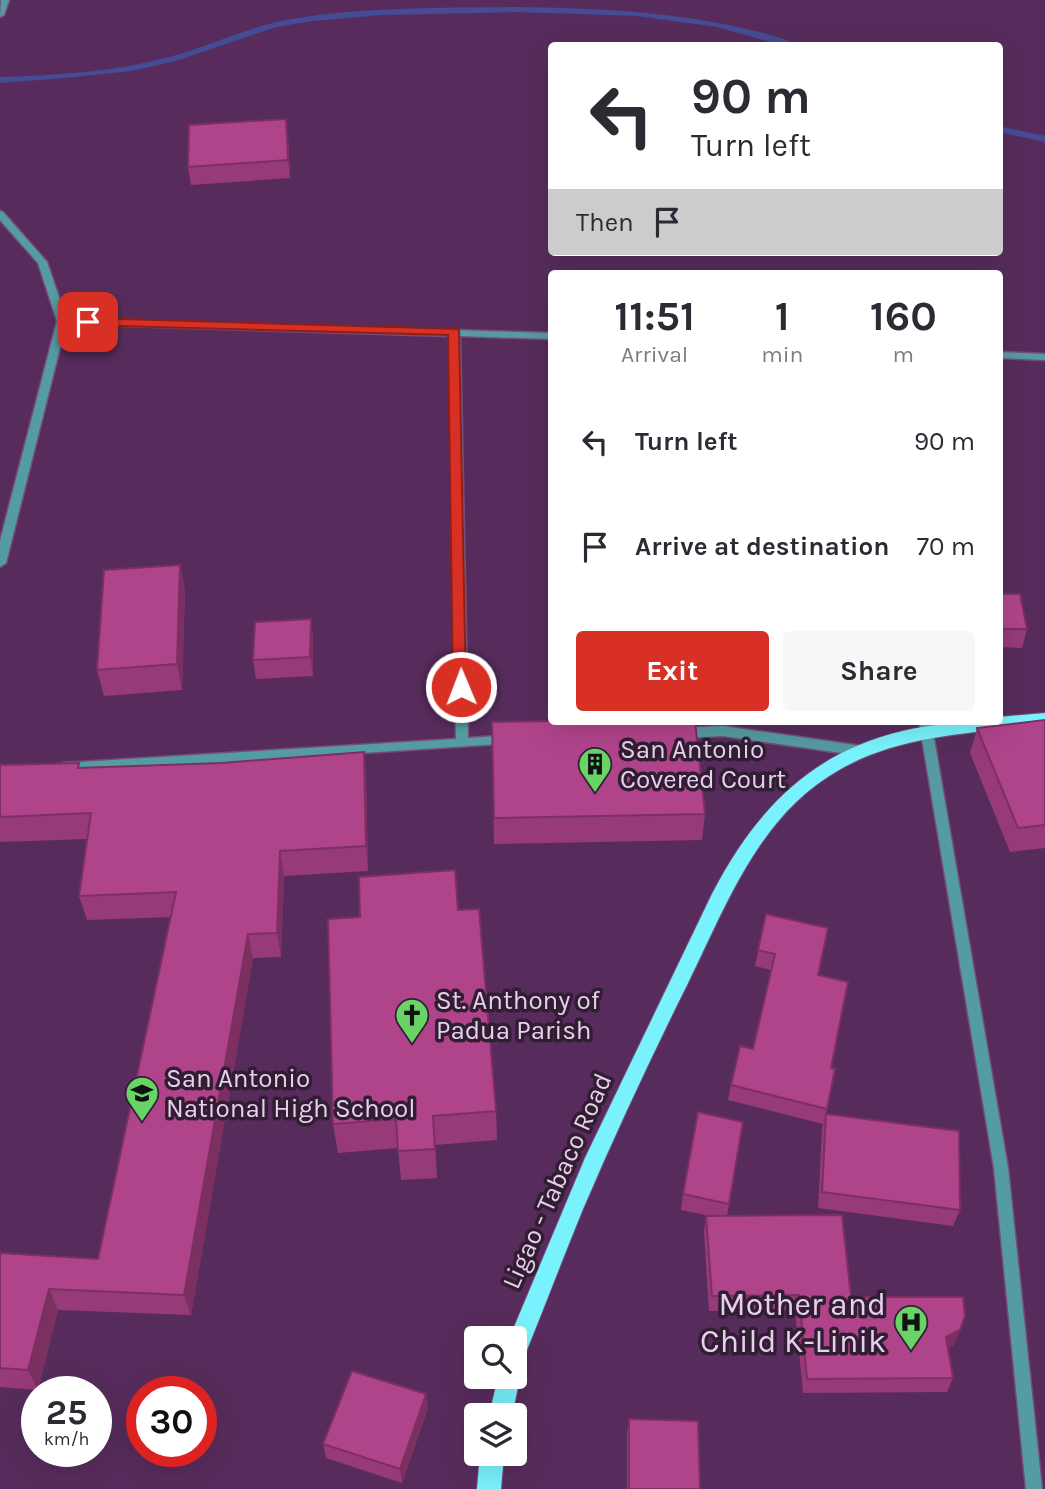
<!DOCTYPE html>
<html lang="en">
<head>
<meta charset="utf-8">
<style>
	:root { --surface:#fff; --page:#f7f7f7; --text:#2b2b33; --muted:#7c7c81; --accent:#d93025 }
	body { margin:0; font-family:Karla,sans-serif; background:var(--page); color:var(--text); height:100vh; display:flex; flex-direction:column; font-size:26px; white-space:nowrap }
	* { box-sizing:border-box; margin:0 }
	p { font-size:23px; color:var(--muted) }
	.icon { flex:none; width:38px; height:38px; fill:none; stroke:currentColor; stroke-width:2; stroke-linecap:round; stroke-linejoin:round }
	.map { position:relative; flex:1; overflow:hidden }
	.drawer { position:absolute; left:548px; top:270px; width:455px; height:455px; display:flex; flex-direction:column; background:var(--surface); border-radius:7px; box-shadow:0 7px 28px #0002 }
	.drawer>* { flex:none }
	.guide { position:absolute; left:548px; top:42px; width:455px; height:214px; border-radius:7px; box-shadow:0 7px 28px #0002; background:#fff; color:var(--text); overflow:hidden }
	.tools { position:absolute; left:464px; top:1326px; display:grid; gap:14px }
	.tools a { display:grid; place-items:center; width:63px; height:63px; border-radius:7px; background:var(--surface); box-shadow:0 7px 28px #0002; font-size:35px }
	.speed { position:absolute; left:21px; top:1376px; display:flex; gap:14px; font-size:35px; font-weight:700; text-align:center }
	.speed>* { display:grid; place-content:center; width:91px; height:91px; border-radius:50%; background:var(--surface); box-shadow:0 7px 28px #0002; line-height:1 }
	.speed small { font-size:18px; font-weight:400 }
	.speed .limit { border:10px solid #d22; background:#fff; color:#111 }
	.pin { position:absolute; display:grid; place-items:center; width:60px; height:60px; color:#fff; margin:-30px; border-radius:14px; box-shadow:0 4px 10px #0006 }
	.me { position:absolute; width:77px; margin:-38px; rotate:359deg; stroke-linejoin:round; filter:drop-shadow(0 0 5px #0008) }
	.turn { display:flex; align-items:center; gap:24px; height:147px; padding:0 28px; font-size:32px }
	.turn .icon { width:91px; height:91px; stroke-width:2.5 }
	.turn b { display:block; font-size:49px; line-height:60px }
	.then { display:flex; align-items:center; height:66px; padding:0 28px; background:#0003; gap:14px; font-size:26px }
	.eta { display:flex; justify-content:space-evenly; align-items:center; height:119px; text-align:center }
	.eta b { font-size:42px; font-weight:700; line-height:49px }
	.action { display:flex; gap:14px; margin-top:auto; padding:14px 28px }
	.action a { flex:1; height:80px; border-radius:7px; background:var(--accent); color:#fff; font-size:28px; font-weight:700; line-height:80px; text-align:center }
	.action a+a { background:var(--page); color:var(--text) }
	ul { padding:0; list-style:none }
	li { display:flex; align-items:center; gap:21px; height:105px; padding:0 28px }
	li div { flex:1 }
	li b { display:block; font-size:26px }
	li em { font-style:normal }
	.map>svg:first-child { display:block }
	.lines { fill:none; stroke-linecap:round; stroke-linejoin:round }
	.stream { fill:#464b96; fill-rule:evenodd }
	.minor-casing { stroke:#744d79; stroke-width:3 }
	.major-casing { stroke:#744d79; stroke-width:2 }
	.minor { fill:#549ca2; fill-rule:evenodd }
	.major { fill:#79f2fd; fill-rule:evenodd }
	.wall { fill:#973a78 }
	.shaded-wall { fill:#7b3061 }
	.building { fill:#b0448b; stroke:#7b3061; stroke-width:2 }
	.route { fill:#d93025; stroke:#8d1f18; stroke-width:2 }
	.labels { text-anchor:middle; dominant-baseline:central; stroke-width:7; stroke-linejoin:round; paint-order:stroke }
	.poi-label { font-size:26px; fill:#e8cfeb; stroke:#311e33; text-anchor:start }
	.street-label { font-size:26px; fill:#e8cfeb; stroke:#311e33 }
	.near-poi-label { font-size:32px; fill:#e8cfeb; stroke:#311e33; text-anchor:end }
</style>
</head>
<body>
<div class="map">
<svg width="1045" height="1489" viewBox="0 0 1045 1489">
	<rect width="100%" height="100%" fill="#572c5c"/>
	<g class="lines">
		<g class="stream">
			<path d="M 516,7 C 592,8 667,11 742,28 C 761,32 782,37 799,46 L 785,46 L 717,27 L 637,16 L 516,12 L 382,15 L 313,21 L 276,27 L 176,61 L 131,71 L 65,78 L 0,83 L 0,77 C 57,75 114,72 169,57 C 211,46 249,26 292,19 C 365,7 441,8 516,7 Z"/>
			<path d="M 999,126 L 1045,136 L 1045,142 L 999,132 Z"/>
		</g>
		<defs>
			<g id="minor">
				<path d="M 1,0 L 9,0 L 4,15 L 0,17 Z"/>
				<path d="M 0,211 L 3,212 L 47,262 L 66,318 L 551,333 L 551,339 L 460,336 L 468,738 L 510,735 L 516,740 L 514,743 L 63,773 L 59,771 L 57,768 L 59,765 L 63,763 L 456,739 L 450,336 L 66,324 L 6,563 L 0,567 L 0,541 L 57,321 L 38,263 L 0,220 Z"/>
				<path d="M 999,352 L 1045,354 L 1045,360 L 999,358 Z"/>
				<path d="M 919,721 L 931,721 L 1008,1168 L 1042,1489 L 1026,1489 L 994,1168 Z"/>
				<path d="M 723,726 L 862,746 L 866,748 L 868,751 L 866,754 L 862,756 L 723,736 L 682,738 L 676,733 L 682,728 Z"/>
			</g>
			<g id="major">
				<path d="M 1045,713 L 1045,725 C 976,733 901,734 839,770 C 759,815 727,904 688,983 C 651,1057 616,1132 583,1209 C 562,1260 543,1311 522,1362 L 514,1365 L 514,1339 L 509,1339 L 585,1158 L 712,894 C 776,770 860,721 999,721 L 999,717 Z"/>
				<path d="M 514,1368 L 520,1377 L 512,1416 L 489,1416 L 498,1377 L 514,1377 Z"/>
				<path d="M 480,1454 L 504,1454 L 501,1489 L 477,1489 Z"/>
			</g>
		</defs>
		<use href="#minor" class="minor-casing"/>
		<use href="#major" class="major-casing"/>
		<use href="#minor" class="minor"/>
		<use href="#major" class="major"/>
	</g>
	<g class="wall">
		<path d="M 288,137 L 290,178 L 191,185 L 188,167 Z"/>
		<path d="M 180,565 L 185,591 L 182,690 L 104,696 L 97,670 Z"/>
		<path d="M 999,594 L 1027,629 L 1022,648 L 999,647 Z"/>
		<path d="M 311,619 L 313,638 L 313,676 L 256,679 L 253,660 Z"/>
		<path d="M 1045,720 L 1045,848 L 1010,852 L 970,753 L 977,728 Z"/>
		<path d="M 492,722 L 705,814 L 702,840 L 494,844 Z"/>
		<path d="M 364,752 L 366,777 L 368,871 L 284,876 L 281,957 L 253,958 L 191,1315 L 58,1310 L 38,1390 L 0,1387 L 0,1253 L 98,1259 L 171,917 L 87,920 L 79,896 L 88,839 L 0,842 L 0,765 L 80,768 L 222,763 Z"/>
		<path d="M 458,910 L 496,1111 L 497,1140 L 435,1145 L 437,1178 L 401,1180 L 398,1148 L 338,1153 L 333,1124 Z"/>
		<path d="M 766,914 L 818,975 L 831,1068 L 835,1069 L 826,1114 L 960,1210 L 953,1226 L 818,1208 L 822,1130 L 823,1124 L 728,1100 L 731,1085 L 753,1049 L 771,970 L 755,966 Z"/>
		<path d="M 743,1122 L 727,1216 L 851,1297 L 960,1330 L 954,1345 L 948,1348 L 953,1378 L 947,1392 L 803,1393 L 795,1310 L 709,1311 L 704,1232 L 706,1216 L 711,1216 L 681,1210 L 683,1194 Z"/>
		<path d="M 426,1394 L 428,1408 L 402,1483 L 326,1458 L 323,1444 Z"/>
		<path d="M 629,1419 L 700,1489 L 627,1489 L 627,1433 Z"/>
	</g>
	<g class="shaded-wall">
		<path d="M 286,119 L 288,137 L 290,178 L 288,160 Z"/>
		<path d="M 180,565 L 185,591 L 182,690 L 177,664 Z"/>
		<path d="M 311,619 L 313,638 L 313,676 L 310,657 Z"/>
		<path d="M 364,752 L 366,777 L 368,871 L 366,846 Z"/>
		<path d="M 280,851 L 284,876 L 281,957 L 277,933 Z"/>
		<path d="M 248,934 L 253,958 L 191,1315 L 184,1295 Z"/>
		<path d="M 49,1289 L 58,1310 L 38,1390 L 28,1370 Z"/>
		<path d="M 960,1330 L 954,1345 L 939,1352 L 946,1337 Z"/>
		<path d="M 426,1394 L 428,1408 L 402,1483 L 400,1469 Z"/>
	</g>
	<g class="building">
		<path d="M 286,119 L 288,160 L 188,167 L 189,125 Z"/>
		<path d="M 180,565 L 177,664 L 97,670 L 104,570 Z"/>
		<path d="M 999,594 L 1020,594 L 1027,629 L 999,629 Z"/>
		<path d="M 311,619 L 310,657 L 253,660 L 255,622 Z"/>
		<path d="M 1045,720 L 1045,825 L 1018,828 L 977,728 Z"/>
		<path d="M 557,721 L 695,721 L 705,814 L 494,818 L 492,722 Z"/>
		<path d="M 364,752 L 366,846 L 280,851 L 277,933 L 248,934 L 184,1295 L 49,1289 L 28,1370 L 0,1368 L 0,1253 L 98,1259 L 176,892 L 79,896 L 91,813 L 0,817 L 0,765 L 79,763 L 78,768 L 222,763 Z"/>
		<path d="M 455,870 L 458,910 L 479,909 L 496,1111 L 433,1116 L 435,1149 L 398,1151 L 396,1119 L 333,1124 L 328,919 L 360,917 L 359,877 Z"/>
		<path d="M 766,914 L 828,928 L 818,975 L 848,982 L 831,1068 L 835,1069 L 827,1109 L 731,1085 L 740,1046 L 753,1049 L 775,954 L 758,950 Z"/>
		<path d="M 698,1112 L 743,1122 L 729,1204 L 683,1194 Z"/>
		<path d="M 826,1114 L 959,1131 L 960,1210 L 822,1192 Z"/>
		<path d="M 842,1215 L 851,1297 L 963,1297 L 965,1316 L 960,1330 L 946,1337 L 953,1378 L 807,1379 L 799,1295 L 712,1296 L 706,1216 Z"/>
		<path d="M 352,1371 L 426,1394 L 400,1469 L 323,1444 Z"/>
		<path d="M 629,1419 L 698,1421 L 700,1489 L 629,1489 Z"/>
	</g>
	<path class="route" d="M 88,318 L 459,329 L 466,691 L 455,691 L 453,687 L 448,335 L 84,325 L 82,322 Z"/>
	<defs>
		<symbol id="building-pin" viewBox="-11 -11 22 30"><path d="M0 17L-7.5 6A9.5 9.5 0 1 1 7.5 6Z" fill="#67d465" stroke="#311e33"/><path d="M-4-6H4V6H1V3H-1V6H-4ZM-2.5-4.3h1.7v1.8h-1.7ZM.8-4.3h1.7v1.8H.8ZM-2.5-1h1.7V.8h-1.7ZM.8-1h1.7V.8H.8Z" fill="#111"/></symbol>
		<symbol id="church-pin" viewBox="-11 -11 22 30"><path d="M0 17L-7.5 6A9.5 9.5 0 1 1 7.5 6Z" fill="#67d465" stroke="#311e33"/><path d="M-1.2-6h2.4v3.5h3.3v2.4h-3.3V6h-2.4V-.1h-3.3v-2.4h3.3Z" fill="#111"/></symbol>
		<symbol id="school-pin" viewBox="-11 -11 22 30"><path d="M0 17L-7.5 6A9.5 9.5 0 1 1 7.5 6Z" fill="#67d465" stroke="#311e33"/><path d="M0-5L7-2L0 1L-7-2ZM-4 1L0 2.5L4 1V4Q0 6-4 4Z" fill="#111"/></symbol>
		<symbol id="hospital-pin" viewBox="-11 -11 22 30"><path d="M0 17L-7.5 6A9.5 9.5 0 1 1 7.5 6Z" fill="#67d465" stroke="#311e33"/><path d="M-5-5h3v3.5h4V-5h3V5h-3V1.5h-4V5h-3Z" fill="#111"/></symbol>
	</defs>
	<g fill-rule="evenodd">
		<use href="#building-pin" x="576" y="745" width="38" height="52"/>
		<use href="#church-pin" x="393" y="996" width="38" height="52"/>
		<use href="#school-pin" x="123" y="1074" width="38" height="52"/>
		<use href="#hospital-pin" x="892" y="1303" width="38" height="52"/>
	</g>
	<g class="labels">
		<g class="poi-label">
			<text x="620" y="749">San Antonio<tspan x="620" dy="30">Covered Court</tspan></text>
			<text x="436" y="1000">St. Anthony of<tspan x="436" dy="30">Padua Parish</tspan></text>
			<text x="166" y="1078">San Antonio<tspan x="166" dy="30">National High School</tspan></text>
		</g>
		<g class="street-label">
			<text transform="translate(557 1181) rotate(-66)">Ligao - Tabaco Road</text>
		</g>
		<g class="near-poi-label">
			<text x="886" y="1304">Mother and<tspan x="886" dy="37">Child K-Linik</tspan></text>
		</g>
	</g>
</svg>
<div class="tools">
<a><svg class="icon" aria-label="search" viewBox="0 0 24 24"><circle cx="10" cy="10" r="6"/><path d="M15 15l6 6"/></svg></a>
<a><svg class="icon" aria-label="layers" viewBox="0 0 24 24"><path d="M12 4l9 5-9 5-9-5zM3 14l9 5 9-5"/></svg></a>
</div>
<div class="speed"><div>25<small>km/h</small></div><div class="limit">30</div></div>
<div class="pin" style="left:88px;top:322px;background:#d93025"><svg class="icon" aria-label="arrive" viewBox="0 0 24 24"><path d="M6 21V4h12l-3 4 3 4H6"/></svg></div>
<svg class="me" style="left:461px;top:687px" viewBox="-20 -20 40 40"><circle r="17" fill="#d93025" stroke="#fff" stroke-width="3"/><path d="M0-11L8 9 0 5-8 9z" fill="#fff"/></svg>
<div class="guide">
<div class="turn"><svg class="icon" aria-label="left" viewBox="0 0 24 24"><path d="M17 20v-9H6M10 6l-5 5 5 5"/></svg><div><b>90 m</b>Turn left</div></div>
<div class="then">Then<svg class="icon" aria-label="arrive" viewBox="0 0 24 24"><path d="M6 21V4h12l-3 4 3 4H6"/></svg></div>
</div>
<section class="drawer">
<div class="eta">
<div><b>11:51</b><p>Arrival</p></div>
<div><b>1</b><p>min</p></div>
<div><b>160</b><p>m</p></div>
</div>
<ul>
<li><svg class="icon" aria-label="left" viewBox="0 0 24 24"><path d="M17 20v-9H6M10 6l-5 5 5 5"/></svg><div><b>Turn left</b></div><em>90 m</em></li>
<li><svg class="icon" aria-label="arrive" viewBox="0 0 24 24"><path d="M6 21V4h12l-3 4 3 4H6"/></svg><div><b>Arrive at destination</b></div><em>70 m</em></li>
</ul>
<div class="action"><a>Exit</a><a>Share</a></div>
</section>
</div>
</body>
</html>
